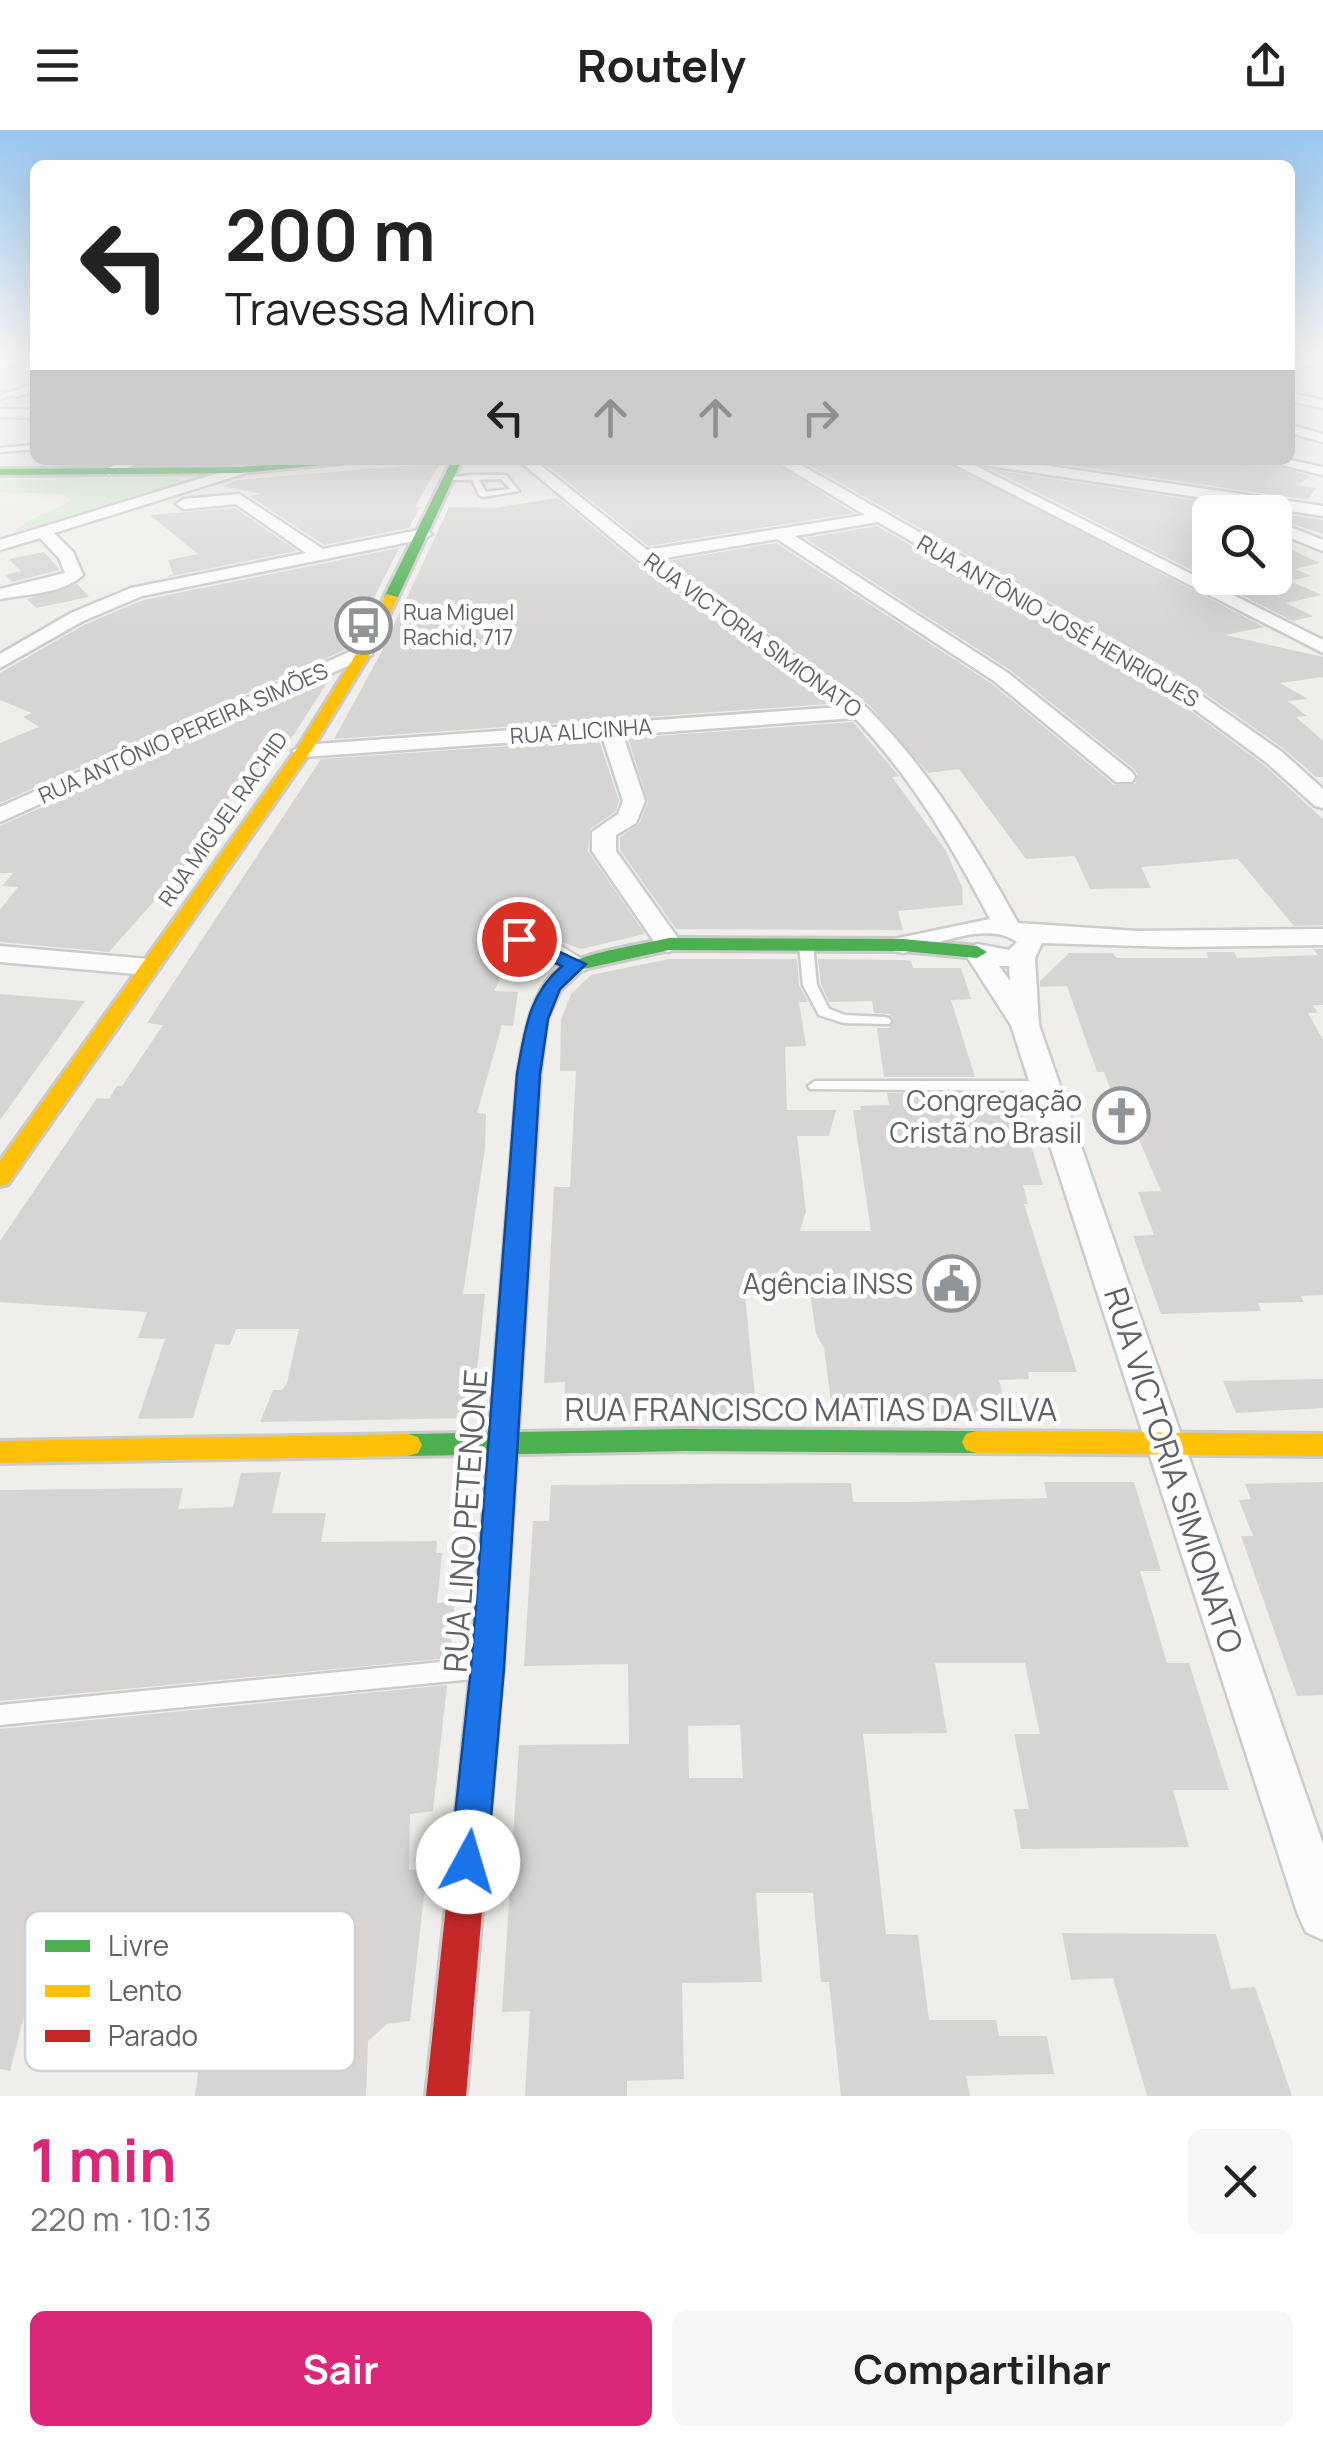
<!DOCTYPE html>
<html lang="pt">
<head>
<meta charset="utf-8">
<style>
	:root { --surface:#fff; --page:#f6f6f6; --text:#222; --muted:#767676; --accent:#db2777 }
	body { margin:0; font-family:Manrope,sans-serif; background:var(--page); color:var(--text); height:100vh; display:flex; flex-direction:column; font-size:38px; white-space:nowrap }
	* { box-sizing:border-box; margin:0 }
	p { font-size:32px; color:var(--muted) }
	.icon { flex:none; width:55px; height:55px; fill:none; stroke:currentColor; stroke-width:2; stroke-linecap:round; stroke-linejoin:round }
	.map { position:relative; height:1966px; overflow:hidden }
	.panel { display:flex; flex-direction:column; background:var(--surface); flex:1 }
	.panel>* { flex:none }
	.banner { position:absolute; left:30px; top:30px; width:1265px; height:305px; border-radius:15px; box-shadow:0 10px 40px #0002; background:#fff; color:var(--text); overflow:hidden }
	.buttons { position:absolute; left:1192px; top:365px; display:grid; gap:20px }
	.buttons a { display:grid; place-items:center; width:100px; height:100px; border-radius:15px; background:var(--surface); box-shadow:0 10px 40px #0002; font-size:50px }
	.pin { position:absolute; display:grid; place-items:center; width:85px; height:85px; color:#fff; margin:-42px; border:5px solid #fff; border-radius:50%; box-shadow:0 2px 10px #0007 }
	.me { position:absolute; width:110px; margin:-55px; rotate:6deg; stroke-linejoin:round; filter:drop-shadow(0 0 8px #0008) }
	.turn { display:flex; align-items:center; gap:35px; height:210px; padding:0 30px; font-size:45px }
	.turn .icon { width:130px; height:130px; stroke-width:2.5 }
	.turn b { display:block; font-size:70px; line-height:85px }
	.lanes { display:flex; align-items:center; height:95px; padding:0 30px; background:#0003; justify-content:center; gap:50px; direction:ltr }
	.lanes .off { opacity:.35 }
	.round { display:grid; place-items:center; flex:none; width:105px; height:105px; border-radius:15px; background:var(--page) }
	.overview { display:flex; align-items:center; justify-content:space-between; height:170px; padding:0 30px }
	h1 { font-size:60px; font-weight:700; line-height:75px; color:var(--accent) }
	.cta { display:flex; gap:20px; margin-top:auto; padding:20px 30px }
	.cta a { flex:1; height:115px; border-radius:15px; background:var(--accent); color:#fff; font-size:40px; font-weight:700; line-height:115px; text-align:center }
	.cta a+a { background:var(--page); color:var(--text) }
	header { display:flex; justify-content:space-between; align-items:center; height:130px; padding:0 30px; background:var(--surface); font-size:45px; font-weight:700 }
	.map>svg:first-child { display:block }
	.green { fill:#d8ebd6 }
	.building { fill:#d6d5d3; fill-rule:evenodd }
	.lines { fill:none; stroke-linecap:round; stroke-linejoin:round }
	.lane-casing { stroke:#cbcccc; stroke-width:5 }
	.street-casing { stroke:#cbcccc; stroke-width:5 }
	.fast-casing { stroke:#cacacb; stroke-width:6 }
	.slow-casing { stroke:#cacacb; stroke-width:6 }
	.jam-casing { stroke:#cacacb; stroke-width:6 }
	.lane { fill:#fdfcfc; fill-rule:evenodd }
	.street { fill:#fdfcfc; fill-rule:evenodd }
	.fast { fill:#4caf50; fill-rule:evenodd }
	.slow { fill:#ffc107; fill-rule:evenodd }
	.jam { fill:#c62828; fill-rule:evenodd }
	.route { fill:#1a73e8; stroke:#114b97; stroke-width:2.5 }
	.labels { text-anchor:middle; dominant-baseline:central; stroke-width:9; stroke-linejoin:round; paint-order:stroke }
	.far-poi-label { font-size:22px; fill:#5f6368; stroke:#fff; text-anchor:start }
	.far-street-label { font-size:22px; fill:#5f6368; stroke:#fff }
	.poi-label { font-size:28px; fill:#5f6368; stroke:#fff; text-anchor:end }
	.near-street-label { font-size:32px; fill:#5f6368; stroke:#fff }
	.key { fill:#fff; stroke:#cfd0d2; stroke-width:2.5 }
	.key-label { font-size:28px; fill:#5f6368 }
</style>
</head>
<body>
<header><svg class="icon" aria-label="menu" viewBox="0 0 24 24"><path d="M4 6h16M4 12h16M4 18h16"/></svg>Routely<svg class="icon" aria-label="share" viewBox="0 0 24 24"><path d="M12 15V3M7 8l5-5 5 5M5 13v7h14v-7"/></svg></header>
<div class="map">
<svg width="1323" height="1966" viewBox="0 0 1323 1966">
	<rect width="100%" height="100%" fill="#efeeea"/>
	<path class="green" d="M 177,348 L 185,353 L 12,405 C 27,386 50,384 71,370 L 63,364 L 0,362 L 0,350 Z"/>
	<g class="building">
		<path d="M 540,330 L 770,330 L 854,383 L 648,416 Z"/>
		<path d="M 800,330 L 943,330 L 1264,497 L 1225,505 L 1323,527 L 1323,547 L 1280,553 L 1308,569 L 1288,571 L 1307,586 L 1296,587 L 1323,611 L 1323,647 L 1316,647 L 1284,619 L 1180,546 Z"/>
		<path d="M 1033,330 L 1258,330 L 1310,346 L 1298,355 L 1316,358 L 1307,370 L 1317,371 Z"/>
		<path d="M 440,333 L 415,377 L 420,377 L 409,398 L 324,415 L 249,366 L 261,364 L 224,356 L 237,350 Z"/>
		<path d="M 993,340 L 1274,382 L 1210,382 L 1210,448 L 1275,448 L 1275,406 L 1290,412 L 1279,414 L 1320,433 L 1295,439 L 1311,446 L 1290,451 L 1322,465 L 1286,473 L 1313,486 L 1293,491 Z"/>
		<path d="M 558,368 L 636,433 L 829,574 L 334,609 L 381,523 L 449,377 L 494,378 Z"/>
		<path d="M 235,378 L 297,421 L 167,447 L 173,444 L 168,430 L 198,424 L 150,385 Z"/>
		<path d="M 1275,383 L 1323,390 L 1323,404 L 1275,388 Z"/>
		<path d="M 877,396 L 1162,560 L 1264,635 L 1323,689 L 1323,795 L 1294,796 L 1238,729 L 1141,737 L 1151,758 L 1090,759 L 1075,726 L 1026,729 L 959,639 L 928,643 L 869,575 L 668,431 L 776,413 L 992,554 L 1114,655 L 1135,654 L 1138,645 L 1134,639 L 1010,540 L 805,408 Z"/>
		<path d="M 399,418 L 349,518 L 0,673 L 0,613 L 39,597 L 23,587 L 32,583 L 0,570 L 0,543 L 86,494 L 143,470 Z"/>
		<path d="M 44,422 L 60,440 L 12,452 L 5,445 L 21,441 L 9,429 Z"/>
		<path d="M 77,454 L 89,467 L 36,478 L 27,469 Z"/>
		<path d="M 330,548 L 295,603 L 264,641 L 254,640 L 242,652 L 194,714 L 204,715 L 109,822 L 0,812 L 0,780 L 18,757 L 2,756 L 13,743 L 0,743 L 0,696 Z"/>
		<path d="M 853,592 L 899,646 L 892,647 L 945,719 L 962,757 L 963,775 L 898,781 L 903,800 L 676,799 L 620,720 L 620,707 L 639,694 L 648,672 L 628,608 Z"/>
		<path d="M 599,610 L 619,671 L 615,682 L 590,699 L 588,721 L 645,804 L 581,819 L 493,788 L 482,791 L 475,800 L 482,808 L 514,822 L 494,861 L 518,862 L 513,896 L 502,895 L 477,983 L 486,984 L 485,1018 L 463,1164 L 485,1164 L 472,1288 L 260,1292 L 273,1260 L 282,1260 L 287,1253 L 299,1199 L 236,1199 L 230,1215 L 215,1214 L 193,1288 L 138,1289 L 165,1209 L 138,1208 L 147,1182 L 0,1172 L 0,1111 L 97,968 L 109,969 L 117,956 L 122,956 L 163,895 L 147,893 L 321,629 Z"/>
		<path d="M 1313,819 L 1323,819 L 1323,875 L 1313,875 L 1318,883 L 1308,883 L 1323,910 L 1323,1165 L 1301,1166 L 1304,1172 L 1258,1173 L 1261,1181 L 1161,1184 L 1133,1106 L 1154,1105 L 1138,1062 L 1161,1061 L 1137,1005 L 1128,1005 L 1104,942 L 1097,942 L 1067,856 L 1040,857 L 1040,851 L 1069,823 L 1113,823 L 1116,828 L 1208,828 L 1206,822 L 1234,822 L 1237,828 L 1318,825 Z"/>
		<path d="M 669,829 L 797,829 L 799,855 L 808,872 L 799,872 L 806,916 L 785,917 L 787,980 L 836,980 L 829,1006 L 797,1006 L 806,1081 L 800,1101 L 871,1101 L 853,980 L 861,980 L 860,976 L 889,975 L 887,963 L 980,964 L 983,975 L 997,975 L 1000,985 L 1022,985 L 1043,1055 L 1023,1055 L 1028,1074 L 1024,1074 L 1077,1242 L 1028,1242 L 1029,1249 L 999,1250 L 1008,1288 L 833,1286 L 824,1218 L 816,1204 L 809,1155 L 744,1156 L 757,1286 L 564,1284 L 565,1252 L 544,1253 L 554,1057 L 570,1057 L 576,941 L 560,941 L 561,890 L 571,864 L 591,845 Z"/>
		<path d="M 818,829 L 903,830 L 911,831 L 913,838 L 961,838 L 971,869 L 951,870 L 975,947 L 884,947 L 877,898 L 889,898 L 894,889 L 890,884 L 874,883 L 872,871 L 829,872 L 821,854 Z"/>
		<path d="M 0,864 L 85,871 L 0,990 Z"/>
		<path d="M 1323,1249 L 1323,1278 L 1236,1283 L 1223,1251 Z"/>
		<path d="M 281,1342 L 272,1383 L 326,1383 L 321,1412 L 437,1411 L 436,1423 L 442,1423 L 437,1473 L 455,1471 L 450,1528 L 0,1571 L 0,1360 L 183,1358 L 178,1379 L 233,1377 L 241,1343 Z"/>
		<path d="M 1044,1352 L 1134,1352 L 1161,1441 L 1140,1441 L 1167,1533 L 1189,1533 L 1229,1660 L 1173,1660 L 1189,1717 L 1021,1719 L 1014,1679 L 1029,1679 L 1014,1604 L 1040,1604 L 1025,1533 L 935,1533 L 947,1603 L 863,1604 L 886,1804 L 918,1805 L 929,1890 L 996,1890 L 999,1906 L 1047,1906 L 1054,1944 L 966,1946 L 970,1966 L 841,1966 L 829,1852 L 821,1852 L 813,1763 L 756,1763 L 762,1852 L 682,1853 L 684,1949 L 627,1951 L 627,1966 L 525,1966 L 530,1881 L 502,1882 L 519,1615 L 629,1614 L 628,1534 L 524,1536 L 533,1391 L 549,1391 L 551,1355 L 851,1353 L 853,1372 L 912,1372 L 1047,1368 ZM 740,1595 L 743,1648 L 689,1648 L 688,1596 Z"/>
		<path d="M 1323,1352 L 1323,1565 L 1297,1566 L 1241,1406 L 1253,1406 L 1239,1370 L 1251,1369 L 1245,1354 Z"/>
		<path d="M 447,1555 L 433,1681 L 410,1684 L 409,1740 L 427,1738 L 410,1891 L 387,1894 L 368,1911 L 366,1966 L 195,1966 L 200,1927 L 222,1925 L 228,1872 L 190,1876 L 202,1784 L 46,1800 L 10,1941 L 0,1939 L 0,1599 Z"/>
		<path d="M 1062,1803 L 1216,1804 L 1231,1859 L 1255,1857 L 1292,1966 L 1147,1966 L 1113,1848 L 1071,1850 Z"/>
	</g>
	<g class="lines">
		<defs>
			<g id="lane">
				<path d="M 15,261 L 17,264 L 0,269 L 0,265 Z"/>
				<path d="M 35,315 L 35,319 L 0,322 L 0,318 Z"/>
				<path d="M 472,345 L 506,345 L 519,361 L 483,367 L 479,365 L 472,350 L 449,350 L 445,348 ZM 501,349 L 510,359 L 486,362 L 479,350 Z"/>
				<path d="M 806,811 L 813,815 L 817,855 L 829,879 L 845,885 L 884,887 L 889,888 L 891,891 L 889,894 L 843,893 L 819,885 L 803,855 L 799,815 Z"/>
				<path d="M 815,951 L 1046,951 L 1053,956 L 1046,961 L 810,959 L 808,956 Z"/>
				<path d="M 473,1529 L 481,1532 L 484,1539 L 481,1546 L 473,1549 L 0,1595 L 0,1575 Z"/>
			</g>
			<g id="street">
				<path d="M 13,228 L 33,228 L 0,239 L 0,231 Z"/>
				<path d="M 1319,229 L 1319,235 L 1290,239 L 1290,231 Z"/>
				<path d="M 35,253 L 35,261 L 15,267 L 9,263 Z"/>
				<path d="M 1290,263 L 1323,270 L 1323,278 L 1290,271 Z"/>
				<path d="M 0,279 L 35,280 L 35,288 L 0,287 Z"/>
				<path d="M 1290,295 L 1323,304 L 1323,312 L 1290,303 Z"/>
				<path d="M 126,330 L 147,330 L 109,345 L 102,341 Z"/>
				<path d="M 518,330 L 534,330 L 647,420 L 865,385 L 774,330 L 792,330 L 1178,549 L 1282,622 L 1323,659 L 1323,678 L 1315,676 L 1266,632 L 1164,557 L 878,392 L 795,406 L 1008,543 L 1132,642 L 1135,647 L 1132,652 L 1116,652 L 994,551 L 777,409 L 659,429 L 867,578 C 930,641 975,715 1018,793 L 1137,801 L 1323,799 L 1323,815 L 1174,817 L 1042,813 L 1035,828 L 1039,895 L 1323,1714 L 1323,1810 L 1306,1802 L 1298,1785 L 1011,895 L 964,822 L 977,814 L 1009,820 L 1017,812 C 988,790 935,815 903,823 L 894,821 L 890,815 L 894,809 L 990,789 C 952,716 912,648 855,588 L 623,605 L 645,671 L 636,693 L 616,705 L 616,721 L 682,814 L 669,822 L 660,820 L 592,721 L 592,702 L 618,684 L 623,671 L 602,606 L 303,627 L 292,621 L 303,615 L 840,577 L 638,430 ZM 999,836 L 1009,836 L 1010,851 Z"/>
				<path d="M 946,330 L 964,330 L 1323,510 L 1323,523 Z"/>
				<path d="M 970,330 L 1007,330 L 1323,376 L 1323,386 L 977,334 Z"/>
				<path d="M 1262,330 L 1290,330 L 1323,337 L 1323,345 Z"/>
				<path d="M 241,336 L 248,340 L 246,343 L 54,403 L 73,422 L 83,445 C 63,464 26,464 0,469 L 0,459 L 65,443 L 59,428 L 40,408 L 0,420 L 0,410 Z"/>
				<path d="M 239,364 L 323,419 L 424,399 L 432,404 L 424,409 L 142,466 L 83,491 L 0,538 L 0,524 L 71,483 L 131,458 L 306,423 L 236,374 L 184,379 L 176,374 L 184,369 Z"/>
				<path d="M 1275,391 L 1323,410 L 1323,421 L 1275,402 Z"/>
				<path d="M 365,515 L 372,517 L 372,525 L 0,692 L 0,677 Z"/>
				<path d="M 492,792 L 555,812 L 589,834 L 585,840 C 570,843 504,813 483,805 L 479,800 L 483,795 Z"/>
				<path d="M 0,816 L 148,829 L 161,837 L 148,845 L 0,832 Z"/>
			</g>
			<g id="fast">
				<path d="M 324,330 L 370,330 L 241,343 L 0,345 L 0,339 L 241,337 Z"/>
				<path d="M 452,330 L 462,330 L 398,467 L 386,470 L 384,467 Z"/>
				<path d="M 669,808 L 903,809 L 977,816 L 987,822 L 977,828 L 903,821 L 669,820 L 583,839 L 560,860 L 547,889 L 540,943 L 519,1285 L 515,1293 L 505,1296 L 495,1293 L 491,1285 L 518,943 C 537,822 560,832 669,808 Z"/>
				<path d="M 685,1299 L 976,1301 L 986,1304 L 990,1312 L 986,1320 L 976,1323 L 685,1321 L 408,1326 L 398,1323 L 394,1315 L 398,1307 L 408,1304 Z"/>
			</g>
			<g id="slow">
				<path d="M 386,464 L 398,467 L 372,521 L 311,621 L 8,1054 L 0,1056 L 0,1031 L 296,620 L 358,521 Z"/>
				<path d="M 976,1301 L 1323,1304 L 1323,1326 L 976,1323 L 966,1320 L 962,1312 L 966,1304 Z"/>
				<path d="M 408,1304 L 418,1307 L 422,1315 L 418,1323 L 408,1326 L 0,1333 L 0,1311 Z"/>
			</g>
			<path id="jam" d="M 505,1274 L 515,1277 L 519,1285 L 503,1538 L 466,1966 L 426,1966 L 471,1538 L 491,1285 L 495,1277 Z"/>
		</defs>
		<use href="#lane" class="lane-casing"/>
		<use href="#street" class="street-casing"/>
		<use href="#fast" class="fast-casing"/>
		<use href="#slow" class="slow-casing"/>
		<use href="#jam" class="jam-casing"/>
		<use href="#lane" class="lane"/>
		<use href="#street" class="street"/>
		<use href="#fast" class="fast"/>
		<use href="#slow" class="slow"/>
		<use href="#jam" class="jam"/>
	</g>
	<linearGradient id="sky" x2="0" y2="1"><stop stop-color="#97c6ef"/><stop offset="0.45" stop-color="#f8f7f6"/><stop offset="1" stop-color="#f8f7f6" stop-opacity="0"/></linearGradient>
	<rect width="1323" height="503" fill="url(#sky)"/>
	<path class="route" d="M 519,803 L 586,834 L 560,859 L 548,889 L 540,944 L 504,1538 L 487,1732 L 481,1745 L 468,1751 L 456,1745 L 450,1732 L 471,1538 L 517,944 C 525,901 528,865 562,836 L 512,813 L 509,809 Z"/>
	<defs>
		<symbol id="bus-ring" viewBox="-11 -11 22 22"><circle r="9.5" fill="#fff" stroke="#919496" stroke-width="1.5"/><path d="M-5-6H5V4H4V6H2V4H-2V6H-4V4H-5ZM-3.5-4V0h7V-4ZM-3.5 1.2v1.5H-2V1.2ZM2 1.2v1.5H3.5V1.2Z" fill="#919496"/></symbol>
		<symbol id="church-ring" viewBox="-11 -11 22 22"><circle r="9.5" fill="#fff" stroke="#919496" stroke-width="1.5"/><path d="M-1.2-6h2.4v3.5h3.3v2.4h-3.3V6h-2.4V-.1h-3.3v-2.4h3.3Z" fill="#919496"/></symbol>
		<symbol id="civic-ring" viewBox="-11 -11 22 22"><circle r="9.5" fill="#fff" stroke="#919496" stroke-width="1.5"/><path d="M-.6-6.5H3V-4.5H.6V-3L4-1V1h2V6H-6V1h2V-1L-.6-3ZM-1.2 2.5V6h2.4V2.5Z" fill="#919496"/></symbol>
	</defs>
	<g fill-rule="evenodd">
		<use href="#bus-ring" x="332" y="464" width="63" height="63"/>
		<use href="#church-ring" x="1090" y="954" width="63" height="63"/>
		<use href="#civic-ring" x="920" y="1122" width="63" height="63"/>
	</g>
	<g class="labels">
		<g class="far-poi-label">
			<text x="403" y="482">Rua Miguel<tspan x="403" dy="25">Rachid, 717</tspan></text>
		</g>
		<g class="far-street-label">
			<text transform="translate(1058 491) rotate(30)">RUA ANTÔNIO JOSÉ HENRIQUES</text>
			<text transform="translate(753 505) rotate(36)">RUA VICTORIA SIMIONATO</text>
			<text transform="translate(581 601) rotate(-4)">RUA ALICINHA</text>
			<text transform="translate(183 603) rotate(-24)">RUA ANTÔNIO PEREIRA SIMÕES</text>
			<text transform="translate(223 689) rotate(-55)">RUA MIGUEL RACHID</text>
		</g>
		<g class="poi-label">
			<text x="1082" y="970">Congregação<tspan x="1082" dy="32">Cristã no Brasil</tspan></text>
			<text x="913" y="1153">Agência INSS</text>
		</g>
		<g class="near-street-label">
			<text x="811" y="1279">RUA FRANCISCO MATIAS DA SILVA</text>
			<text transform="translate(1174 1340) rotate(72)">RUA VICTORIA SIMIONATO</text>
			<text transform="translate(465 1391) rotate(-86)">RUA LINO PETENONE</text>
		</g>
	</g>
	<rect x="25" y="1781" width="330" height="160" rx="15" class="key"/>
	<rect x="45" y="1810" width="45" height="12" fill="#4caf50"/>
	<rect x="45" y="1855" width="45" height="12" fill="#ffc107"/>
	<rect x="45" y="1900" width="45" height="12" fill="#c62828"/>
	<g class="key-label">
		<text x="108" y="1826">Livre</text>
		<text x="108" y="1871">Lento</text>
		<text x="108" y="1916">Parado</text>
	</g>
</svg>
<div class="buttons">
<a><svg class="icon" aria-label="search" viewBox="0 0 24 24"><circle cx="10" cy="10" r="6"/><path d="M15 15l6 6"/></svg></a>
</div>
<div class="pin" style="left:519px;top:809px;background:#d93025"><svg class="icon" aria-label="arrive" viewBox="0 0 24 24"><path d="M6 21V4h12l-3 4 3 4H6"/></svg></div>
<svg class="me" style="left:468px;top:1732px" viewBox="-20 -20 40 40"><circle r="19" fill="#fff"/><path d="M0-13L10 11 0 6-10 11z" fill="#1a73e8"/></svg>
<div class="banner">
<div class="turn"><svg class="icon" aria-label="left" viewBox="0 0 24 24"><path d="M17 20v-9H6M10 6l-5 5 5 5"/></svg><div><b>200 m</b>Travessa Miron</div></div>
<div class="lanes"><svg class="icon" aria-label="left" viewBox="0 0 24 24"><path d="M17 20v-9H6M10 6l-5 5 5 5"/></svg><svg class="icon off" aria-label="ahead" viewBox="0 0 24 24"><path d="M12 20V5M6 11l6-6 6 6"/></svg><svg class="icon off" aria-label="ahead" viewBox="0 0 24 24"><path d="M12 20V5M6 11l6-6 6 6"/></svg><svg class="icon off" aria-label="right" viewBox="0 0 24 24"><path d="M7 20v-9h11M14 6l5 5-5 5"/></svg></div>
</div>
</div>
<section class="panel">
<div class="overview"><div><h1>1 min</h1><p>220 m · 10:13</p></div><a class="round"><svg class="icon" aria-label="close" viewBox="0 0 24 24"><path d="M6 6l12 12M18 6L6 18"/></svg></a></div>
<div class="cta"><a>Sair</a><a>Compartilhar</a></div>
</section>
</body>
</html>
